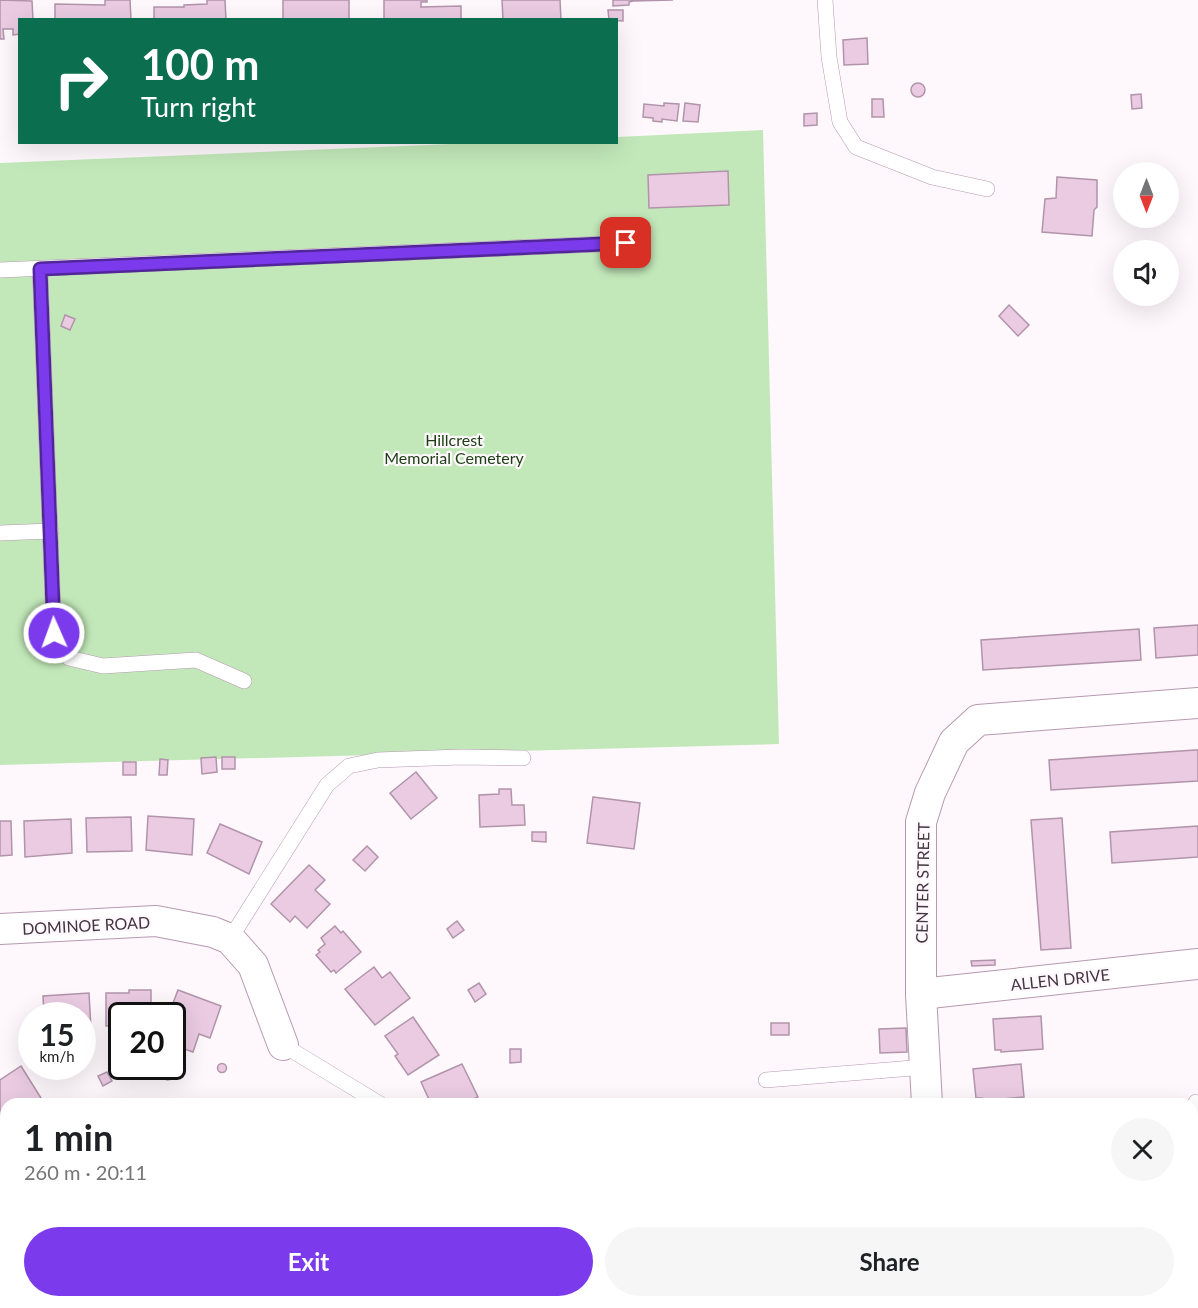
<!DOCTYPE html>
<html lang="en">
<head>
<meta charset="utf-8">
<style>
	:root { --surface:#fff; --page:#f6f6f6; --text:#202124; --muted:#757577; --accent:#7c3aed }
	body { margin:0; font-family:Lato,sans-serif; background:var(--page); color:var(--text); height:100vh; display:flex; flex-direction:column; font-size:22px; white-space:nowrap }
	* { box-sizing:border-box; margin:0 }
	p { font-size:20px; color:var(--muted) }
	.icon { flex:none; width:33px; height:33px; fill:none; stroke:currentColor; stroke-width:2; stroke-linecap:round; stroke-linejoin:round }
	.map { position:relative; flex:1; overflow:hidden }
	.details { position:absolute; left:0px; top:1098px; width:1198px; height:210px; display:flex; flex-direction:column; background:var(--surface); border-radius:18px 18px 0 0; box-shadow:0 6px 24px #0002 }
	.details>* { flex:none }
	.hud { position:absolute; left:18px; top:18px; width:600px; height:126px; border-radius:0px; box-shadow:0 6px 24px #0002; background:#0b6e4f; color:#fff; overflow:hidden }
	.needle { width:39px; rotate:180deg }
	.buttons { position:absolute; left:1113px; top:162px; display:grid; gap:12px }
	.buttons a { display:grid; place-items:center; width:66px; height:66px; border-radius:50%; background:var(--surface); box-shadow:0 6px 24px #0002; font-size:30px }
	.speed { position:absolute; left:18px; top:1002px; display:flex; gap:12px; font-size:30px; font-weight:700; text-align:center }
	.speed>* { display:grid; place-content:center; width:78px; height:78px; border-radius:50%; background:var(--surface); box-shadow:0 6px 24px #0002; line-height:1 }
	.speed small { font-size:15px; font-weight:400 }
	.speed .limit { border:3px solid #111; border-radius:9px; background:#fff; color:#111 }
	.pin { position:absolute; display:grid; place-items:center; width:51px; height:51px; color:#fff; margin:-26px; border-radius:12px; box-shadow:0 3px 9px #0006 }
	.me { position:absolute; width:66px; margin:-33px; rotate:358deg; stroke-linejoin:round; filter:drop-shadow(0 0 4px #0008) }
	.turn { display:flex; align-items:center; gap:21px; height:126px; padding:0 24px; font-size:27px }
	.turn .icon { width:78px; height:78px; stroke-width:2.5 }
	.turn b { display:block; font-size:42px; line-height:51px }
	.round { display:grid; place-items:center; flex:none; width:63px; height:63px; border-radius:32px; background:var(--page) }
	.overview { display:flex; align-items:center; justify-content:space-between; height:102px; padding:0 24px }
	h1 { font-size:36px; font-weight:700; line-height:45px }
	.primary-button { display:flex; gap:12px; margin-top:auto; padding:12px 24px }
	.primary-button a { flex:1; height:69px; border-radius:36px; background:var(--accent); color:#fff; font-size:24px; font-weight:700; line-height:69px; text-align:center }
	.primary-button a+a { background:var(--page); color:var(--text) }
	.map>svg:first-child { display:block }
	.green { fill:#c2e8b9 }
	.building { fill:#eacbe2; stroke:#b194aa; stroke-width:1.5 }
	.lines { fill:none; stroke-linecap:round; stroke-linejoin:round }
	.lane-casing { stroke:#b699af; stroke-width:16 }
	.street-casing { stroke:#b699af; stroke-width:32 }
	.lane { stroke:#fff; stroke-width:15 }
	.street { stroke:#fff; stroke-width:30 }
	.route-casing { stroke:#51269a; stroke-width:15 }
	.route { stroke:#7c3aed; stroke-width:10 }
	.labels { text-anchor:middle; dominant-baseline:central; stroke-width:4.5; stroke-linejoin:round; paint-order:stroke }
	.park-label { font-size:16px; fill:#1c4013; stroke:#fef8fd }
	.street-label { font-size:16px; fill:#41353f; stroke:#fef8fd }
</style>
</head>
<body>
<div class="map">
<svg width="1198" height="1308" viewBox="0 0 1198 1308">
	<rect width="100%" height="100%" fill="#fef8fd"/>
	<path class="green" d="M 763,130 L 779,744 L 0,765 L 0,163 L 475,143 L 616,142 L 617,137 Z"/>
	<g class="building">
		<path d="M 0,0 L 32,1 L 33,20 L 20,20 L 20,34 L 13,35 L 13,29 L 3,29 L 4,39 L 0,39 Z"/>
		<path d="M 105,0 L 130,0 L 131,20 L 55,20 L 55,4 L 105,5 Z"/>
		<path d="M 207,0 L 225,0 L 226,20 L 154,20 L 154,7 L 184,7 L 184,5 L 207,4 Z"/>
		<rect x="283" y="0" width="66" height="20"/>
		<path d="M 384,0 L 427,0 L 427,2 L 421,2 L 421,7 L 461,6 L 461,19 L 466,20 L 384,20 Z"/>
		<path d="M 502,0 L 560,0 L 561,20 L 503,20 Z"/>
		<path d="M 613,0 L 673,0 L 633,1 L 629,2 L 629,5 L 613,6 Z"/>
		<path d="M 608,10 L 623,10 L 623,21 L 609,20 Z"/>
		<path d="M 867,38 L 868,64 L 844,65 L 843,40 Z"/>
		<circle cx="918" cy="90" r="7"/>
		<path d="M 1141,94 L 1142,108 L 1132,109 L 1131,95 Z"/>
		<path d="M 872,99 L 883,99 L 884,117 L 872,117 Z"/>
		<path d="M 664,103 L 679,104 L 677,121 L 662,119 L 662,122 L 653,121 L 653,118 L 643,117 L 644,104 L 664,106 Z"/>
		<path d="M 685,103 L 700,105 L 698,122 L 683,121 Z"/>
		<path d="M 817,113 L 817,125 L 804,126 L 804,114 Z"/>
		<path d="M 728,171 L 729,205 L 649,208 L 648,175 Z"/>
		<path d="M 1057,177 L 1097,180 L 1097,207 L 1094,210 L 1092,236 L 1042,232 L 1045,199 L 1056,198 Z"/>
		<path d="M 1009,305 L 1029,325 L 1018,336 L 999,316 Z"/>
		<path d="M 65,315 L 75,319 L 70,330 L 61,326 Z"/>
		<path d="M 1198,625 L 1198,655 L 1156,658 L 1154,628 Z"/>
		<path d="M 1139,629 L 1141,660 L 983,670 L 981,640 Z"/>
		<path d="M 1195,750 L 1198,750 L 1198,781 L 1051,790 L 1049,760 Z"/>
		<path d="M 216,757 L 217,772 L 202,774 L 201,758 Z"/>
		<rect x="222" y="757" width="13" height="12"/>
		<path d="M 160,759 L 168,760 L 167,775 L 159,775 Z"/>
		<rect x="123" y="762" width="13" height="13"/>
		<path d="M 416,772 L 437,798 L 411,819 L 390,793 Z"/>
		<path d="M 499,789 L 511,789 L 512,805 L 524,805 L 525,825 L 480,827 L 479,795 L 499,794 Z"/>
		<path d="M 593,797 L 640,803 L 634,849 L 587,843 Z"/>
		<path d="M 148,816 L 194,819 L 192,855 L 146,850 Z"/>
		<path d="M 131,817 L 132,851 L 87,852 L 86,818 Z"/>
		<path d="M 1062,818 L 1071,948 L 1041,950 L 1031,820 Z"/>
		<path d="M 71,819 L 72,853 L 25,857 L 24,821 Z"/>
		<path d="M 0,821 L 11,821 L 12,855 L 0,856 Z"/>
		<path d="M 220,824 L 262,842 L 249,874 L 207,853 Z"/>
		<path d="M 1198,826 L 1198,857 L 1112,863 L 1110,832 Z"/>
		<path d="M 532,832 L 546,832 L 546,842 L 532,841 Z"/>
		<path d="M 367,846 L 378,857 L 365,871 L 353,860 Z"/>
		<path d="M 309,865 L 325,880 L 315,890 L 330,904 L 307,928 L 295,916 L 290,922 L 271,904 Z"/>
		<path d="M 457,921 L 464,930 L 453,938 L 447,929 Z"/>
		<path d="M 335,926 L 341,933 L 343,931 L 361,952 L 336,973 L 334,970 L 331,972 L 316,955 L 320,952 L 318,950 L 325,944 L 321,938 Z"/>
		<path d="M 995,960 L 995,965 L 972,966 L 971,961 Z"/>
		<path d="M 374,967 L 382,978 L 390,972 L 410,998 L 375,1025 L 345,989 Z"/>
		<path d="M 479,983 L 486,994 L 475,1002 L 468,990 Z"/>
		<path d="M 129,990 L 151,990 L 151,1016 L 122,1016 L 122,1026 L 106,1026 L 106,993 L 129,993 Z"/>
		<path d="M 178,990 L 221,1006 L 210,1038 L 199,1034 L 193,1052 L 173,1045 L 180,1027 L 172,1024 L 172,1016 L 168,1016 Z"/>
		<path d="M 89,993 L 91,1029 L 82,1030 L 82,1016 L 44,1016 L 43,996 Z"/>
		<path d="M 1041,1016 L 1043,1049 L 1001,1052 L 1001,1050 L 995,1050 L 993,1019 Z"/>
		<path d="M 413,1017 L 439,1055 L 408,1075 L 395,1056 L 398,1054 L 385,1036 Z"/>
		<rect x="771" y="1023" width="18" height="12"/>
		<path d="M 906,1028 L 907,1052 L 880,1053 L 879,1029 Z"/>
		<path d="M 510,1049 L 521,1049 L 521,1062 L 510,1063 Z"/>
		<circle cx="222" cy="1068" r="4.5"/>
		<path d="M 462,1064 L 478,1097 L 462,1104 L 431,1104 L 421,1082 Z"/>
		<path d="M 1021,1064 L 1024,1097 L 983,1101 L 982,1098 L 976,1098 L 973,1069 Z"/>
		<path d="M 179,1065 L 180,1078 L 167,1080 L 166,1067 Z"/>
		<path d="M 21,1066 L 41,1098 L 38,1100 L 41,1104 L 6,1104 L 6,1135 L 2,1138 L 0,1135 L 0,1080 Z"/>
		<path d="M 107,1072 L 112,1081 L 103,1086 L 98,1076 Z"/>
		<rect x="0" y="1164" width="6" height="49"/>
		<path d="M 361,1302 L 375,1302 L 376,1308 L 361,1308 Z"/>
		<path d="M 651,1302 L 696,1302 L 696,1308 L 652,1308 Z"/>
		<rect x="759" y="1302" width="29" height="6"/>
		<rect x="802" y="1302" width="28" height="6"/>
		<path d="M 1145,1302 L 1171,1302 L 1172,1307 L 1145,1308 Z"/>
	</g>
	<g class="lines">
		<defs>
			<g id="lane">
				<path d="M 825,0 L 829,57 L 840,122 L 856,147 L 932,177 L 987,189"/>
				<path d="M 40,269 L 54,633 L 69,658 L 103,666 L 196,660 L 244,681"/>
				<path d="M 0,270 L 626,243"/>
				<path d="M 0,533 L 51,531"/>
				<path d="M 230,939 L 327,785 L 349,766 L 378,760 L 461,757 L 523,758"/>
				<path d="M 283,1045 L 380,1104"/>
				<path d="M 766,1080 L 925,1067"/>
				<path d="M 1192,1185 L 1196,1134 L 1196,1102"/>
				<path d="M 281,1302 L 294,1305 L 294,1308"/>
				<path d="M 1191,1302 L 1192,1308"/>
				<path d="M 165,1308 L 167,1302"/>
			</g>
			<g id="street">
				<path d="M 0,929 L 156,921 L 213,932 L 230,939 L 253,965 L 283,1045"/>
				<path d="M 921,994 L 1198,964"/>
				<path d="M 927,1104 L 921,994 L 921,822 L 930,793 L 954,742 L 978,720 L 1198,703"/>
				<path d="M 938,1302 L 938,1308"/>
			</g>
		</defs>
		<use href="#lane" class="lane-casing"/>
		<use href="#street" class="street-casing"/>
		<use href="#lane" class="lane"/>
		<use href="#street" class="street"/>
	</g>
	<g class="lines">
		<defs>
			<path id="route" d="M 54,633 L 40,269 L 626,243"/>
		</defs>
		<use href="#route" class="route-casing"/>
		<use href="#route" class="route"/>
	</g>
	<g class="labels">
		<g class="park-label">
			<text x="454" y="439">Hillcrest<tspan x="454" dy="18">Memorial Cemetery</tspan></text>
		</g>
		<g class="street-label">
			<text transform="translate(922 883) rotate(-89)">CENTER STREET</text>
			<text transform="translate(86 925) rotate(-3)">DOMINOE ROAD</text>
			<text transform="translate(1060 979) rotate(-6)">ALLEN DRIVE</text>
		</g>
	</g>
</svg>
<div class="buttons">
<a><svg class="needle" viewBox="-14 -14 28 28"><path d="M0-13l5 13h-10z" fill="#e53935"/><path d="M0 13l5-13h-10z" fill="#757577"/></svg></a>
<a><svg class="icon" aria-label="sound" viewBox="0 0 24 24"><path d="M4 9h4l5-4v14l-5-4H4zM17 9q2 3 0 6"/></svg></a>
</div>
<div class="speed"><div>15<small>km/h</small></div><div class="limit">20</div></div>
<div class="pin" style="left:626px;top:243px;background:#d93025"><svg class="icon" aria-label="arrive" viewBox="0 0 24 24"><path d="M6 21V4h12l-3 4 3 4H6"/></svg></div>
<svg class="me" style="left:54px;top:633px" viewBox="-20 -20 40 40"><circle r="17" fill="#7c3aed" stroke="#fff" stroke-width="3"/><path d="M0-11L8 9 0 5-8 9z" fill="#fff"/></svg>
<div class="hud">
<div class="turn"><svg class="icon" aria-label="right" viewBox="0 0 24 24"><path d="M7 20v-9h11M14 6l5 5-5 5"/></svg><div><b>100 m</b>Turn right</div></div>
</div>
<section class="details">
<div class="overview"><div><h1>1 min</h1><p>260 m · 20:11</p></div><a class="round"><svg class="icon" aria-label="close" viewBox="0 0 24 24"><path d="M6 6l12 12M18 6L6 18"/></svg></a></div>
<div class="primary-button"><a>Exit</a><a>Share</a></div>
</section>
</div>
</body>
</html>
